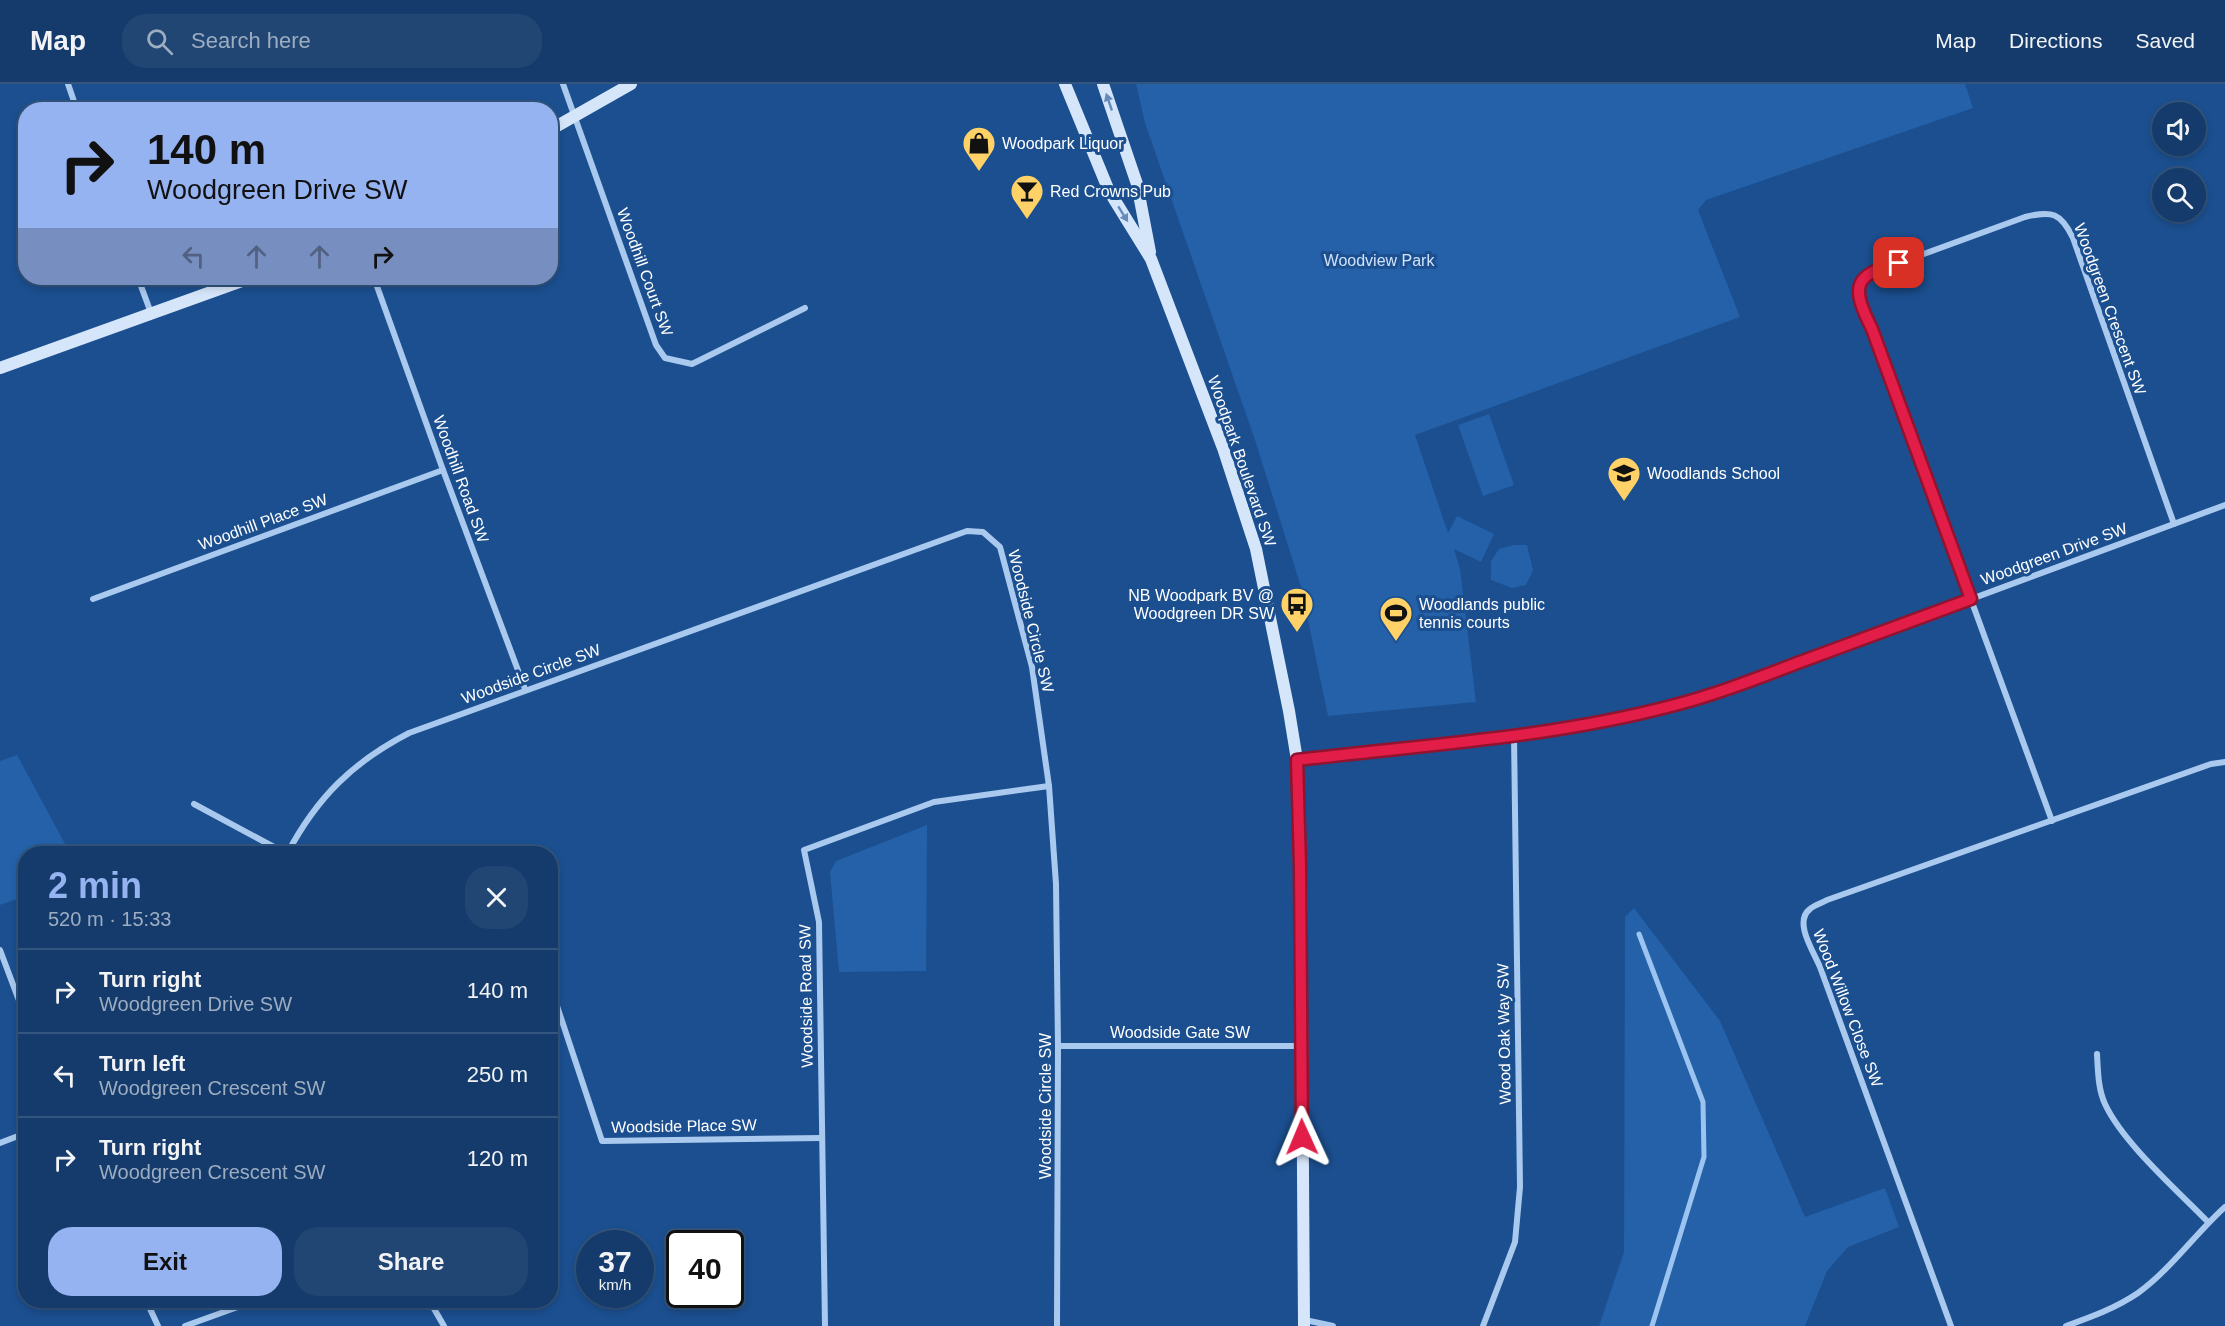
<!DOCTYPE html>
<html lang="en">
<head>
<meta charset="utf-8">
<style>
	:root { --surface:#143b6b; --page:#214673; --text:#f1f3f6; --muted:#9dadc1; --line:#33557e; --accent:#95b2f1 }
	body { margin:0; font-family:Helvetica,sans-serif; background:var(--page); color:var(--text); height:100vh; display:flex; flex-direction:column; font-size:22px; white-space:nowrap }
	* { box-sizing:border-box; margin:0 }
	p { font-size:20px; color:var(--muted) }
	.icon { flex:none; width:33px; height:33px; fill:none; stroke:currentColor; stroke-width:2; stroke-linecap:round; stroke-linejoin:round }
	.map { position:relative; flex:1; overflow:hidden }
	.panel { position:absolute; left:18px; top:762px; width:540px; height:462px; display:flex; flex-direction:column; background:var(--surface); border-radius:24px; box-shadow:0 3px 9px #0003,0 0 0 2px var(--line) }
	.panel>* { flex:none }
	.top-card { position:absolute; left:18px; top:18px; width:540px; height:183px; border-radius:24px; box-shadow:0 3px 9px #0003,0 0 0 2px var(--line); background:#95b2f1; color:#111; overflow:hidden }
	.tools { position:absolute; left:2152px; top:18px; display:grid; gap:12px }
	.tools a { display:grid; place-items:center; width:54px; height:54px; border-radius:50%; background:var(--surface); box-shadow:0 3px 9px #0003,0 0 0 2px var(--line); font-size:30px }
	.speed { position:absolute; left:576px; top:1146px; display:flex; gap:12px; font-size:30px; font-weight:700; text-align:center }
	.speed>* { display:grid; place-content:center; width:78px; height:78px; border-radius:50%; background:var(--surface); box-shadow:0 3px 9px #0003,0 0 0 2px var(--line); line-height:1 }
	.speed small { font-size:15px; font-weight:400 }
	.speed .limit { border:3px solid #111; border-radius:9px; background:#fff; color:#111 }
	.pin { position:absolute; display:grid; place-items:center; width:51px; height:51px; color:#fff; margin:-26px; border-radius:12px; box-shadow:0 3px 9px #0006 }
	.me { position:absolute; width:66px; margin:-33px; rotate:359deg; stroke-linejoin:round; filter:drop-shadow(0 0 4px #0008) }
	.turn { display:flex; align-items:center; gap:21px; height:126px; padding:0 30px; font-size:27px }
	.turn .icon { width:78px; height:78px; stroke-width:2.5 }
	.turn b { display:block; font-size:42px; line-height:51px }
	.lanes { display:flex; align-items:center; height:57px; padding:0 30px; background:#0003; justify-content:center; gap:30px; direction:ltr }
	.lanes .off { opacity:.35 }
	.round { display:grid; place-items:center; flex:none; width:63px; height:63px; border-radius:24px; background:var(--page) }
	.headline { display:flex; align-items:center; justify-content:space-between; height:102px; padding:0 30px }
	h1 { font-size:36px; font-weight:600; line-height:45px; color:var(--accent) }
	.cta { display:flex; gap:12px; margin-top:auto; padding:12px 30px }
	.cta a { flex:1; height:69px; border-radius:24px; background:var(--accent); color:#111; font-size:24px; font-weight:600; line-height:69px; text-align:center }
	.cta a+a { background:var(--page); color:var(--text) }
	ul { padding:0; list-style:none }
	li { display:flex; align-items:center; gap:18px; height:84px; padding:0 30px; border-top:2px solid var(--line) }
	li div { flex:1 }
	li b { display:block; font-size:22px }
	li em { font-style:normal }
	header { display:flex; align-items:center; gap:36px; box-sizing:border-box; height:84px; padding:0 30px; background:var(--surface); border-bottom:2px solid var(--line) }
	header strong { font-size:28px }
	nav { display:flex; gap:33px; margin-inline-start:auto; font-size:21px }
	.search { width:420px; height:54px; background:var(--page); display:flex; align-items:center; gap:15px; box-sizing:border-box; padding:0 21px; border-radius:24px; color:var(--muted); font-size:22px }
	.map>svg:first-child { display:block }
	.green { fill:#2461a8 }
	.lines { fill:none; stroke-linecap:round; stroke-linejoin:round }
	.stream { stroke:#9cc4f0; stroke-width:5 }
	.street { stroke:#a9c9ee; stroke-width:6 }
	.secondary { stroke:#d6e6fa; stroke-width:12 }
	.oneway { fill:#668bba }
	.route-casing { stroke:#92132f; stroke-width:15 }
	.route { stroke:#e11d48; stroke-width:10 }
	.labels { text-anchor:middle; dominant-baseline:central; stroke-width:6; stroke-linejoin:round; paint-order:stroke }
	.poi-label { font-size:16px; fill:#fff; stroke:#1b4f8f; text-anchor:start }
	.park-label { font-size:16px; fill:#cfe3fa; stroke:#1b4f8f }
	.street-label { font-size:16px; fill:#fff; stroke:#1b4f8f }
</style>
</head>
<body>
<header>
<strong>Map</strong>
<div class="search"><svg class="icon" aria-label="search" viewBox="0 0 24 24"><circle cx="10" cy="10" r="6"/><path d="M15 15l6 6"/></svg>Search here</div>
<nav><a>Map</a><a>Directions</a><a>Saved</a></nav>
</header>
<div class="map">
<svg width="2225" height="1242" viewBox="0 0 2225 1242">
	<rect width="100%" height="100%" fill="#1b4f8f"/>
	<g class="green">
		<path d="M 1136,0 L 1965,0 L 1973,24 L 1706,116 L 1698,126 L 1740,233 L 1415,351 L 1448,449 L 1457,432 L 1494,450 L 1481,478 L 1454,465 L 1460,485 L 1476,618 L 1328,632 L 1301,503 L 1255,356 L 1145,39 Z"/>
		<path d="M 1489,330 L 1514,401 L 1483,412 L 1458,341 Z"/>
		<path d="M 1514,461 L 1527,461 L 1533,486 L 1526,501 L 1512,504 L 1491,496 L 1491,477 L 1499,465 Z"/>
		<path d="M 17,671 L 70,769 L 26,770 L 25,812 L 0,821 L 0,677 Z"/>
		<path d="M 927,741 L 926,887 L 839,888 L 830,788 L 836,777 Z"/>
		<path d="M 1634,824 L 1720,937 L 1805,1133 L 1885,1104 L 1899,1143 L 1848,1163 L 1827,1187 L 1805,1242 L 1599,1242 L 1624,1168 L 1625,833 Z"/>
	</g>
	<g class="lines">
		<path class="stream" d="M 1639,850 L 1703,1018 L 1704,1073 L 1652,1242"/>
		<g class="street">
			<path d="M 68,0 L 77,26"/>
			<path d="M 563,0 L 656,261 L 665,274 L 692,280 L 805,224"/>
			<path d="M 138,194 L 151,229"/>
			<path d="M 374,194 L 443,386 L 525,605"/>
			<path d="M 93,515 L 443,386"/>
			<path d="M 1297,676 C 1434,660 1571,649 1704,614 L 2225,421"/>
			<path d="M 194,720 L 287,770"/>
			<path d="M 2052,737 L 1872,245 L 1860,218 L 1858,204 L 1863,195 L 1873,187 L 1899,179 L 2025,133 C 2052,126 2061,129 2073,154 L 2174,440"/>
			<path d="M 287,770 C 317,713 353,678 409,649 L 967,447 L 983,448 L 1000,463 L 1032,583 L 1049,702 L 1056,800 L 1058,962 L 1057,1242"/>
			<path d="M 0,866 L 26,935"/>
			<path d="M 550,901 L 602,1057 L 821,1054"/>
			<path d="M 1058,962 L 1301,962"/>
			<path d="M 2097,970 C 2098,987 2098,1005 2105,1020 C 2123,1059 2178,1107 2208,1138"/>
			<path d="M 0,1059 L 26,1049"/>
			<path d="M 146,1216 L 158,1242"/>
			<path d="M 429,1216 L 444,1242"/>
			<path d="M 1305,1236 L 1333,1242"/>
			<path d="M 185,1242 L 257,1216"/>
			<path d="M 825,1242 L 819,838 L 804,766 L 934,718 L 1049,702"/>
			<path d="M 1483,1242 L 1515,1158 L 1520,1103 L 1514,651"/>
			<path d="M 1951,1242 L 1820,883 C 1814,868 1793,838 1810,825 C 1814,821 1822,819 1827,816 L 2211,680 L 2225,678"/>
			<path d="M 2066,1242 C 2091,1233 2116,1224 2138,1209 C 2171,1185 2195,1150 2225,1123"/>
		</g>
		<g class="secondary">
			<path d="M 1065,0 L 1109,107 L 1151,175 L 1223,364 L 1256,465 L 1289,627 L 1297,676 L 1301,781 L 1304,1242"/>
			<path d="M 1103,0 L 1137,100 L 1150,168"/>
			<path d="M 550,46 L 631,0"/>
			<path d="M 0,284 L 250,194"/>
		</g>
	</g>
	<defs><path id="oneway-solid" d="M-6-.8H1V-3.2L6.5 0L1 3.2V.8H-6Z" transform="scale(1.5)"/></defs>
	<g class="oneway">
		<use href="#oneway-solid" transform="translate(1109 18) rotate(-109)"/>
		<use href="#oneway-solid" transform="translate(1123 130) rotate(58)"/>
	</g>
	<g class="lines">
		<defs>
			<path id="route" d="M 1302,1053 L 1300,781 L 1297,676 C 1422,661 1549,654 1671,622 C 1715,611 1758,594 1800,578 C 1857,557 1914,536 1971,515 L 1872,245 C 1851,203 1852,191 1899,179"/>
		</defs>
		<use href="#route" class="route-casing"/>
		<use href="#route" class="route"/>
	</g>
	<defs>
		<symbol id="shop-pin" viewBox="-11 -11 22 30"><path d="M0 17L-7.5 6A9.5 9.5 0 1 1 7.5 6Z" fill="#ffd166" stroke="#1b4f8f"/><path d="M-5-2.5h2.3a2.7 3.5 0 0 1 5.4 0H5L5.5 6h-11ZM-1.5-2.5h3a1.5 2.3 0 0 0-3 0Z" fill="#111"/></symbol>
		<symbol id="bar-pin" viewBox="-11 -11 22 30"><path d="M0 17L-7.5 6A9.5 9.5 0 1 1 7.5 6Z" fill="#ffd166" stroke="#1b4f8f"/><path d="M-6-5H6L.8 .8V4.5H3.5V6h-7V4.5H-.8V.8Z" fill="#111"/></symbol>
		<symbol id="school-pin" viewBox="-11 -11 22 30"><path d="M0 17L-7.5 6A9.5 9.5 0 1 1 7.5 6Z" fill="#ffd166" stroke="#1b4f8f"/><path d="M0-5L7-2L0 1L-7-2ZM-4 1L0 2.5L4 1V4Q0 6-4 4Z" fill="#111"/></symbol>
		<symbol id="bus-pin" viewBox="-11 -11 22 30"><path d="M0 17L-7.5 6A9.5 9.5 0 1 1 7.5 6Z" fill="#ffd166" stroke="#1b4f8f"/><path d="M-5-6H5V4H4V6H2V4H-2V6H-4V4H-5ZM-3.5-4V0h7V-4ZM-3.5 1.2v1.5H-2V1.2ZM2 1.2v1.5H3.5V1.2Z" fill="#111"/></symbol>
		<symbol id="stadium-pin" viewBox="-11 -11 22 30"><path d="M0 17L-7.5 6A9.5 9.5 0 1 1 7.5 6Z" fill="#ffd166" stroke="#1b4f8f"/><path d="M0-5a6.5 5 0 1 0 0 10a6.5 5 0 1 0 0-10ZM-3.5-1.8h7v3.6h-7Z" fill="#111"/></symbol>
	</defs>
	<g fill-rule="evenodd">
		<use href="#shop-pin" x="960" y="40" width="38" height="52"/>
		<use href="#bar-pin" x="1008" y="88" width="38" height="52"/>
		<use href="#school-pin" x="1605" y="370" width="38" height="52"/>
		<use href="#bus-pin" x="1278" y="501" width="38" height="52"/>
		<use href="#stadium-pin" x="1377" y="510" width="38" height="52"/>
	</g>
	<g class="labels">
		<g class="poi-label">
			<text x="1002" y="59">Woodpark Liquor</text>
			<text x="1050" y="107">Red Crowns Pub</text>
			<text x="1647" y="389">Woodlands School</text>
			<text x="1274" y="511" text-anchor="end">NB Woodpark BV @<tspan x="1274" dy="18">Woodgreen DR SW</tspan></text>
			<text x="1419" y="520">Woodlands public<tspan x="1419" dy="18">tennis courts</tspan></text>
		</g>
		<g class="park-label">
			<text x="1379" y="176">Woodview Park</text>
		</g>
		<g class="street-label">
			<text transform="translate(645 188) rotate(70)">Woodhill Court SW</text>
			<text transform="translate(2110 225) rotate(70)">Woodgreen Crescent SW</text>
			<text transform="translate(1242 377) rotate(71)">Woodpark Boulevard SW</text>
			<text transform="translate(461 395) rotate(70)">Woodhill Road SW</text>
			<text transform="translate(263 438) rotate(-20)">Woodhill Place SW</text>
			<text transform="translate(2054 470) rotate(-20)">Woodgreen Drive SW</text>
			<text transform="translate(1031 537) rotate(76)">Woodside Circle SW</text>
			<text transform="translate(531 590) rotate(-20)">Woodside Circle SW</text>
			<text transform="translate(806 912) rotate(-91)">Woodside Road SW</text>
			<text transform="translate(1848 924) rotate(69)">Wood Willow Close SW</text>
			<text x="1180" y="948">Woodside Gate SW</text>
			<text transform="translate(1504 950) rotate(-91)">Wood Oak Way SW</text>
			<text transform="translate(1045 1022) rotate(-90)">Woodside Circle SW</text>
			<text transform="translate(684 1042) rotate(-1)">Woodside Place SW</text>
		</g>
	</g>
</svg>
<div class="tools">
<a><svg class="icon" aria-label="sound" viewBox="0 0 24 24"><path d="M4 9h4l5-4v14l-5-4H4zM17 9q2 3 0 6"/></svg></a>
<a><svg class="icon" aria-label="search" viewBox="0 0 24 24"><circle cx="10" cy="10" r="6"/><path d="M15 15l6 6"/></svg></a>
</div>
<div class="speed"><div>37<small>km/h</small></div><div class="limit">40</div></div>
<div class="pin" style="left:1899px;top:179px;background:#d93025"><svg class="icon" aria-label="arrive" viewBox="0 0 24 24"><path d="M6 21V4h12l-3 4 3 4H6"/></svg></div>
<svg class="me" style="left:1302px;top:1053px" viewBox="-20 -20 40 40"><path d="M0-17L14 15 0 8-14 15z" fill="#e11d48" stroke="#fff" stroke-width="4"/></svg>
<div class="top-card">
<div class="turn"><svg class="icon" aria-label="right" viewBox="0 0 24 24"><path d="M7 20v-9h11M14 6l5 5-5 5"/></svg><div><b>140 m</b>Woodgreen Drive SW</div></div>
<div class="lanes"><svg class="icon off" aria-label="left" viewBox="0 0 24 24"><path d="M17 20v-9H6M10 6l-5 5 5 5"/></svg><svg class="icon off" aria-label="ahead" viewBox="0 0 24 24"><path d="M12 20V5M6 11l6-6 6 6"/></svg><svg class="icon off" aria-label="ahead" viewBox="0 0 24 24"><path d="M12 20V5M6 11l6-6 6 6"/></svg><svg class="icon" aria-label="right" viewBox="0 0 24 24"><path d="M7 20v-9h11M14 6l5 5-5 5"/></svg></div>
</div>
<section class="panel">
<div class="headline"><div><h1>2 min</h1><p>520 m · 15:33</p></div><a class="round"><svg class="icon" aria-label="close" viewBox="0 0 24 24"><path d="M6 6l12 12M18 6L6 18"/></svg></a></div>
<ul>
<li><svg class="icon" aria-label="right" viewBox="0 0 24 24"><path d="M7 20v-9h11M14 6l5 5-5 5"/></svg><div><b>Turn right</b><p>Woodgreen Drive SW</p></div><em>140 m</em></li>
<li><svg class="icon" aria-label="left" viewBox="0 0 24 24"><path d="M17 20v-9H6M10 6l-5 5 5 5"/></svg><div><b>Turn left</b><p>Woodgreen Crescent SW</p></div><em>250 m</em></li>
<li><svg class="icon" aria-label="right" viewBox="0 0 24 24"><path d="M7 20v-9h11M14 6l5 5-5 5"/></svg><div><b>Turn right</b><p>Woodgreen Crescent SW</p></div><em>120 m</em></li>
</ul>
<div class="cta"><a>Exit</a><a>Share</a></div>
</section>
</div>
</body>
</html>
